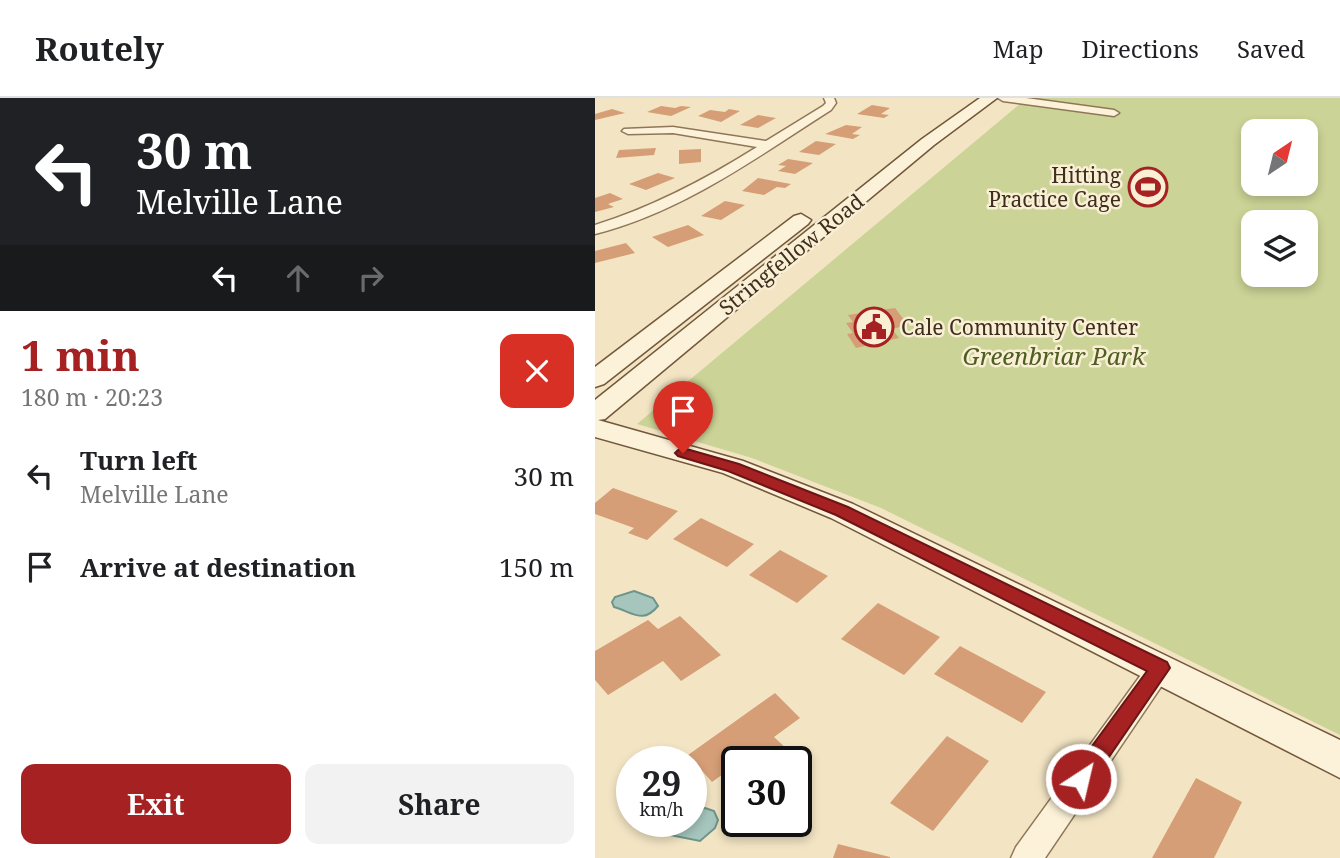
<!DOCTYPE html>
<html lang="en">
<head>
<meta charset="utf-8">
<style>
	:root { --surface:#fff; --page:#f2f2f2; --text:#202124; --muted:#757577; --line:#e0e0e0; --accent:#a62122 }
	body { margin:0; font-family:"Noto Serif",serif; background:var(--page); color:var(--text); height:100vh; display:flex; flex-direction:column; font-size:26px; white-space:nowrap }
	* { box-sizing:border-box; margin:0 }
	p { font-size:23px; color:var(--muted) }
	.icon { flex:none; width:38px; height:38px; fill:none; stroke:currentColor; stroke-width:2; stroke-linecap:round; stroke-linejoin:round }
	.map { position:relative; flex:1; overflow:hidden }
	.sheet { display:flex; flex-direction:column; background:var(--surface); width:595px }
	.sheet>* { flex:none }
	.top-card { background:#202124; color:#fff; overflow:hidden }
	.needle { width:46px; rotate:35deg }
	.buttons { position:absolute; left:646px; top:21px; display:grid; gap:14px }
	.buttons a { display:grid; place-items:center; width:77px; height:77px; border-radius:14px; background:var(--surface); box-shadow:0 4px 10px #0003; font-size:35px }
	.speed { position:absolute; left:21px; top:648px; display:flex; gap:14px; font-size:35px; font-weight:700; text-align:center }
	.speed>* { display:grid; place-content:center; width:91px; height:91px; border-radius:50%; background:var(--surface); box-shadow:0 4px 10px #0003; line-height:1 }
	.speed small { font-size:18px; font-weight:400 }
	.speed .limit { border:4px solid #111; border-radius:10px; background:#fff; color:#111 }
	.pin { position:absolute; display:grid; place-items:center; width:60px; height:60px; color:#fff; margin:-72px -30px; border-radius:50% 50% 50% 0; rotate:-45deg; box-shadow:0 0 7px #0007 }
	.pin .icon { rotate:45deg }
	.me { position:absolute; width:77px; margin:-38px; rotate:35deg; stroke-linejoin:round; filter:drop-shadow(0 0 5px #0008) }
	.turn { display:flex; align-items:center; gap:24px; height:147px; padding:0 21px; font-size:32px }
	.turn .icon { width:91px; height:91px; stroke-width:2.5 }
	.turn b { display:block; font-size:49px; line-height:60px }
	.lanes { display:flex; align-items:center; height:66px; padding:0 21px; background:#0003; justify-content:center; gap:35px; direction:ltr }
	.lanes .off { opacity:.35 }
	.round { display:grid; place-items:center; flex:none; width:74px; height:74px; border-radius:14px; background:var(--page) }
	.summary { display:flex; align-items:center; justify-content:space-between; height:119px; padding:0 21px }
	h1 { font-size:42px; font-weight:700; line-height:52px; color:var(--accent) }
	.cta { display:flex; gap:14px; margin-top:auto; padding:14px 21px }
	.cta a { flex:1; height:80px; border-radius:14px; background:var(--accent); color:#fff; font-size:28px; font-weight:700; line-height:80px; text-align:center }
	.cta a+a { background:var(--page); color:var(--text) }
	ul { padding:0; list-style:none }
	li { display:flex; align-items:center; gap:21px; height:91px; padding:0 21px }
	li div { flex:1 }
	li b { display:block; font-size:26px }
	li em { font-style:normal }
	header { display:flex; align-items:center; gap:42px; box-sizing:border-box; height:98px; padding:0 35px; background:var(--surface); border-bottom:2px solid var(--line) }
	header strong { font-size:33px }
	nav { display:flex; gap:38px; margin-inline-start:auto; font-size:24px }
	main { display:flex; flex:1; min-height:0 }
	.map>svg:first-child { display:block }
	.green { fill:#cbd396; fill-rule:evenodd }
	.water { fill:#a6c6bd; stroke:#6c958b; stroke-width:2 }
	.building { fill:#d59e76 }
	.lines { fill:none; stroke-linecap:round; stroke-linejoin:round }
	.street-casing { stroke:#907658; stroke-width:3 }
	.secondary-casing { stroke:#72573b; stroke-width:3 }
	.street { fill:#fcf2d9; fill-rule:evenodd }
	.secondary { fill:#fcf2d9; fill-rule:evenodd }
	.route { fill:#a62122; stroke:#6c1516; stroke-width:2 }
	.labels { text-anchor:middle; dominant-baseline:central; stroke-width:5; stroke-linejoin:round; paint-order:stroke }
	.far-poi-label { font-size:21px; fill:#3f2e1e; stroke:#f9efd5; text-anchor:end }
	.far-street-label { font-size:21px; fill:#3f2e1e; stroke:#f9efd5 }
	.park-label { font-size:24px; font-style:italic; fill:#4e5d22; stroke:#f9efd5 }
</style>
</head>
<body>
<header>
<strong>Routely</strong>
<nav><a>Map</a><a>Directions</a><a>Saved</a></nav>
</header>
<main>
<section class="sheet">
<div class="top-card">
<div class="turn"><svg class="icon" aria-label="left" viewBox="0 0 24 24"><path d="M17 20v-9H6M10 6l-5 5 5 5"/></svg><div><b>30 m</b>Melville Lane</div></div>
<div class="lanes"><svg class="icon" aria-label="left" viewBox="0 0 24 24"><path d="M17 20v-9H6M10 6l-5 5 5 5"/></svg><svg class="icon off" aria-label="ahead" viewBox="0 0 24 24"><path d="M12 20V5M6 11l6-6 6 6"/></svg><svg class="icon off" aria-label="right" viewBox="0 0 24 24"><path d="M7 20v-9h11M14 6l5 5-5 5"/></svg></div>
</div>
<div class="summary"><div><h1>1 min</h1><p>180 m · 20:23</p></div><a class="round" style="background:#d93025;color:#fff"><svg class="icon" aria-label="close" viewBox="0 0 24 24"><path d="M6 6l12 12M18 6L6 18"/></svg></a></div>
<ul>
<li><svg class="icon" aria-label="left" viewBox="0 0 24 24"><path d="M17 20v-9H6M10 6l-5 5 5 5"/></svg><div><b>Turn left</b><p>Melville Lane</p></div><em>30 m</em></li>
<li><svg class="icon" aria-label="arrive" viewBox="0 0 24 24"><path d="M6 21V4h12l-3 4 3 4H6"/></svg><div><b>Arrive at destination</b></div><em>150 m</em></li>
</ul>
<div class="cta"><a>Exit</a><a>Share</a></div>
</section>
<div class="map">
<svg width="745" height="760" viewBox="0 0 745 760">
	<rect width="100%" height="100%" fill="#f3e5c4"/>
	<path class="green" d="M 432,0 L 745,0 L 745,637 L 286,410 L 157,360 L 42,326 ZM 658,33 L 710,33 L 710,86 L 658,86 ZM 658,124 L 710,124 L 710,177 L 658,177 Z"/>
	<g class="water">
		<path d="M 39,493 L 58,500 L 63,508 C 48,526 39,515 19,509 L 17,504 L 20,499 Z"/>
		<path d="M 110,710 L 119,713 L 123,722 L 120,730 L 105,743 L 60,734 L 62,723 L 96,723 L 96,716 Z"/>
	</g>
	<g class="building">
		<path d="M 277,7 L 295,10 L 286,16 L 294,17 L 289,20 L 262,16 Z"/>
		<path d="M 66,8 L 80,10 L 86,8 L 96,9 L 76,18 L 52,14 Z"/>
		<path d="M 17,11 L 30,15 L 0,22 L 0,16 Z"/>
		<path d="M 134,11 L 145,13 L 126,24 L 103,18 L 115,12 L 130,14 Z"/>
		<path d="M 163,17 L 181,20 L 163,30 L 145,27 Z"/>
		<path d="M 251,27 L 267,29 L 257,36 L 265,37 L 258,41 L 230,36 Z"/>
		<path d="M 221,43 L 241,46 L 224,57 L 204,54 Z"/>
		<path d="M 61,50 L 59,57 L 21,60 L 24,52 Z"/>
		<path d="M 106,51 L 106,64 L 84,66 L 84,52 Z"/>
		<path d="M 193,61 L 218,65 L 200,76 L 183,73 L 191,68 L 183,67 Z"/>
		<path d="M 63,75 L 80,80 L 51,92 L 34,86 Z"/>
		<path d="M 163,80 L 196,86 L 190,90 L 182,89 L 169,97 L 147,93 Z"/>
		<path d="M 15,95 L 28,101 L 13,106 L 19,109 L 0,114 L 0,100 Z"/>
		<path d="M 130,103 L 150,107 L 126,122 L 106,118 Z"/>
		<path d="M 93,127 L 109,137 L 73,149 L 57,139 Z"/>
		<path d="M 31,145 L 40,155 L 0,165 L 0,153 Z"/>
		<path d="M 300,210 L 313,227 L 297,231 L 304,240 L 261,250 L 252,236 L 258,235 L 251,225 L 258,224 L 253,217 Z"/>
		<path d="M 18,390 L 83,413 L 52,442 L 33,435 L 39,430 L 0,416 L 0,405 Z"/>
		<path d="M 106,420 L 159,446 L 132,469 L 78,441 Z"/>
		<path d="M 185,452 L 233,478 L 202,505 L 154,477 Z"/>
		<path d="M 283,505 L 345,539 L 309,577 L 246,541 Z"/>
		<path d="M 85,518 L 126,557 L 86,583 L 68,563 L 13,597 L 0,582 L 0,553 L 53,522 L 63,531 Z"/>
		<path d="M 365,548 L 451,594 L 427,625 L 339,576 Z"/>
		<path d="M 180,595 L 205,620 L 179,639 L 193,652 L 178,663 L 142,663 L 142,666 L 117,684 L 93,657 Z"/>
		<path d="M 352,638 L 394,663 L 338,733 L 295,705 Z"/>
		<path d="M 601,680 L 647,704 L 619,760 L 557,760 Z"/>
		<path d="M 243,746 L 295,759 L 295,760 L 238,760 Z"/>
	</g>
	<g class="lines">
		<defs>
			<g id="street">
				<path d="M 229,0 L 239,0 L 241,5 L 236,12 C 161,60 87,114 0,136 L 0,127 C 58,109 111,81 162,49 L 78,35 L 33,36 L 27,33 L 29,31 L 78,29 L 171,43 L 228,8 L 231,5 Z"/>
				<path d="M 403,0 L 431,0 L 519,12 L 524,15 L 519,18 L 408,3 Z"/>
				<path d="M 565,560 L 574,563 L 578,570 L 574,577 L 450,760 L 416,760 L 421,749 L 556,563 Z"/>
			</g>
			<g id="secondary">
				<path d="M 385,0 L 402,0 L 339,47 L 10,321 L 3,322 L 148,363 L 258,406 L 745,642 L 745,680 L 236,420 L 128,375 L 0,339 L 0,302 L 327,41 Z"/>
				<path d="M 206,116 L 216,122 L 213,126 L 9,286 L 0,289 L 0,269 L 199,118 Z"/>
			</g>
		</defs>
		<use href="#street" class="street-casing"/>
		<use href="#secondary" class="secondary-casing"/>
		<use href="#street" class="street"/>
		<use href="#secondary" class="secondary"/>
	</g>
	<path class="route" d="M 88,350 L 144,366 L 253,409 L 572,564 L 575,570 L 494,688 L 486,691 L 478,688 L 475,681 L 478,674 L 552,573 L 241,417 L 133,373 L 83,358 L 80,355 L 83,352 Z"/>
	<defs>
		<symbol id="stadium-ring" viewBox="-11 -11 22 22"><circle r="9.5" fill="#f9efd5" stroke="#a62122" stroke-width="1.5"/><path d="M0-5a6.5 5 0 1 0 0 10a6.5 5 0 1 0 0-10ZM-3.5-1.8h7v3.6h-7Z" fill="#a62122"/></symbol>
		<symbol id="civic-ring" viewBox="-11 -11 22 22"><circle r="9.5" fill="#f9efd5" stroke="#a62122" stroke-width="1.5"/><path d="M-.6-6.5H3V-4.5H.6V-3L4-1V1h2V6H-6V1h2V-1L-.6-3ZM-1.2 2.5V6h2.4V2.5Z" fill="#a62122"/></symbol>
	</defs>
	<g fill-rule="evenodd">
		<use href="#stadium-ring" x="531" y="67" width="44" height="44"/>
		<use href="#civic-ring" x="257" y="207" width="44" height="44"/>
	</g>
	<g class="labels">
		<g class="far-poi-label">
			<text x="526" y="77">Hitting<tspan x="526" dy="24">Practice Cage</tspan></text>
			<text x="306" y="229" text-anchor="start">Cale Community Center</text>
		</g>
		<g class="far-street-label">
			<text transform="translate(196 156) rotate(-39)">Stringfellow Road</text>
		</g>
		<g class="park-label">
			<text x="459" y="257">Greenbriar Park</text>
		</g>
	</g>
</svg>
<div class="buttons">
<a><svg class="needle" viewBox="-14 -14 28 28"><path d="M0-13l5 13h-10z" fill="#e53935"/><path d="M0 13l5-13h-10z" fill="#757577"/></svg></a>
<a><svg class="icon" aria-label="layers" viewBox="0 0 24 24"><path d="M12 4l9 5-9 5-9-5zM3 14l9 5 9-5"/></svg></a>
</div>
<div class="speed"><div>29<small>km/h</small></div><div class="limit">30</div></div>
<div class="pin" style="left:88px;top:355px;background:#d93025"><svg class="icon" aria-label="arrive" viewBox="0 0 24 24"><path d="M6 21V4h12l-3 4 3 4H6"/></svg></div>
<svg class="me" style="left:486px;top:681px" viewBox="-20 -20 40 40"><circle r="17" fill="#a62122" stroke="#fff" stroke-width="3"/><path d="M0-11L8 9 0 5-8 9z" fill="#fff"/></svg>
</div>
</main>
</body>
</html>
